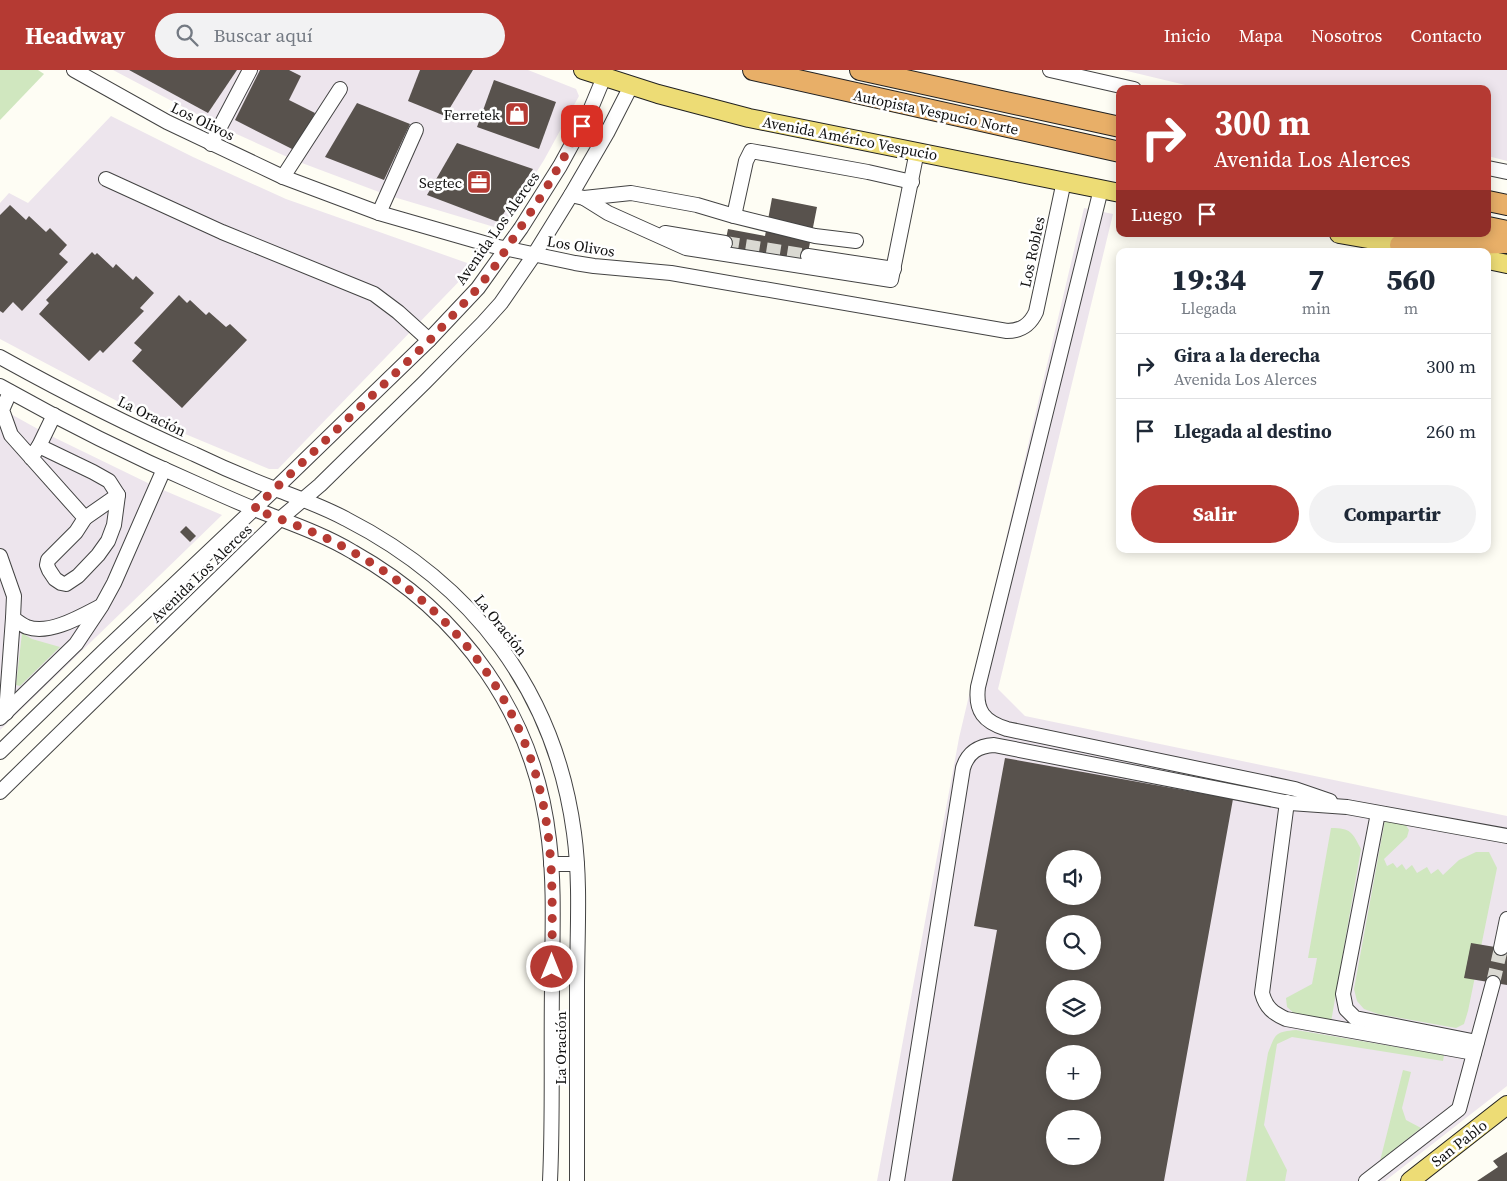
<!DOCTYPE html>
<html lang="es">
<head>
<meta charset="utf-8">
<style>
	:root { --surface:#fff; --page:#f2f2f3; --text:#1f2937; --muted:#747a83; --line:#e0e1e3; --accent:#b53a33 }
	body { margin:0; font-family:"Source Serif 4",serif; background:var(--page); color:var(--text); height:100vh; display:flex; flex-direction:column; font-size:19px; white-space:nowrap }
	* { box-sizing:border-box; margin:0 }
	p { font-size:16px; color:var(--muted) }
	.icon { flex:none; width:28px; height:28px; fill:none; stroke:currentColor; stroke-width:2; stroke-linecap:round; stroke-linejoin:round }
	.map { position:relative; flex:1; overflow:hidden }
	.side { position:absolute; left:1116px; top:178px; width:375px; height:305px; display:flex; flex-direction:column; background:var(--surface); border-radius:10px; box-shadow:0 2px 12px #0003 }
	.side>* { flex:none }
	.hud { position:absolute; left:1116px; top:15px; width:375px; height:152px; border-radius:10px; box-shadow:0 2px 12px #0003; background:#b53a33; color:#fff; overflow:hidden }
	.buttons { position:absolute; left:1046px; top:780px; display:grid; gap:10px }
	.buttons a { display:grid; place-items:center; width:55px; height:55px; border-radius:50%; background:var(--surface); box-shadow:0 2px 12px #0003; font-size:25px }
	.pin { position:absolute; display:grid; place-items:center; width:42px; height:42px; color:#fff; margin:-21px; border-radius:10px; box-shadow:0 2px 8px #0006 }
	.me { position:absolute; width:55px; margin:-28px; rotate:0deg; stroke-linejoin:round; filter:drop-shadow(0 0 4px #0008) }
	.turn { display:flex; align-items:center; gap:18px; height:105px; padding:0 15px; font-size:22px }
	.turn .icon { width:65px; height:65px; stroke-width:2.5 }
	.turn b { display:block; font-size:35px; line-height:42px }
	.then { display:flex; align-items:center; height:48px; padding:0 15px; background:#0003; gap:10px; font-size:19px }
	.eta { display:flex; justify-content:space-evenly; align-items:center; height:85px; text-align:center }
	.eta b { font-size:30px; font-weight:800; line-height:35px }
	.button { display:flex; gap:10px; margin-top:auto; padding:10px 15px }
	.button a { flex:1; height:58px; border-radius:30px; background:var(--accent); color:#fff; font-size:20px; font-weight:800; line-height:58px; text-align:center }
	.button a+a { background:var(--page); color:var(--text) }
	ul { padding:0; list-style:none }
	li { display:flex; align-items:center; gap:15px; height:65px; padding:0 15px; border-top:1px solid var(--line) }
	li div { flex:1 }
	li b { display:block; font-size:19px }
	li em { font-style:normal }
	header { display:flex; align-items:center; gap:30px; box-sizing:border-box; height:70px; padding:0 25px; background:var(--accent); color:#fff }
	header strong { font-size:24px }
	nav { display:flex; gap:28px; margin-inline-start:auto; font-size:18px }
	.search { width:350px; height:45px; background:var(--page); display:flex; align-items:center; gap:12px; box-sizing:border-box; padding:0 18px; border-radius:28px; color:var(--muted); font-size:19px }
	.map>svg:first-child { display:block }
	.industrial { fill:#ede5ed; fill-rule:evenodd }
	.green { fill:#d0e7bf }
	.building { fill:#58524d; fill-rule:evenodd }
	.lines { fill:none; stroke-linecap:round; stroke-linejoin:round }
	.minor-tunnel { stroke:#dad9d2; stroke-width:14; stroke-dasharray:14 7; stroke-linecap:butt }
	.minor-casing { stroke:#434343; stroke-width:16 }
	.major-casing { stroke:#212121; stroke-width:20 }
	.highway-casing { stroke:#212121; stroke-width:22 }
	.minor { stroke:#fff; stroke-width:14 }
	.major { stroke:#eddc75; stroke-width:18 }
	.highway { stroke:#e8af68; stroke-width:20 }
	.route { stroke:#b53a33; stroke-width:9; stroke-dasharray:0 16.2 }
	.labels { text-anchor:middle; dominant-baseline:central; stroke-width:5; stroke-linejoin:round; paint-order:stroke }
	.street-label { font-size:15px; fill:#101010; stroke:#fff }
	.poi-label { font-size:15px; fill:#101010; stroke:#fff; text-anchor:end }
</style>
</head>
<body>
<header>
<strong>Headway</strong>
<div class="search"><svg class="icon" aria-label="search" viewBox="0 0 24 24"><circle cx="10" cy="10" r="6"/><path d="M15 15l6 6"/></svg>Buscar aquí</div>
<nav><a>Inicio</a><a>Mapa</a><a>Nosotros</a><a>Contacto</a></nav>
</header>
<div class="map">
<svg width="1507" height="1111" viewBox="0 0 1507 1111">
	<rect width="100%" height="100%" fill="#fefdf4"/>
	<g class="industrial">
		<path d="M 113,0 L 528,0 L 576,19 L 579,26 L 544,90 L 501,159 L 387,125 L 294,90 L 221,57 Z"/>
		<path d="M 1123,0 L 1507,0 L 1507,91 L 1488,86 L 1488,19 L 1202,19 Z"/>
		<path d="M 111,46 L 193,87 L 286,129 L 470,194 L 470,200 L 278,399 L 269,399 L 178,361 L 117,331 L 0,269 L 0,133 L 9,123 L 28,133 Z"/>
		<path d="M 1084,138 L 1113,144 L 998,619 L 1025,646 L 1507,746 L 1507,1016 L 1385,1111 L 877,1111 L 959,668 ZM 1055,789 L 1092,789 L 1092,826 L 1055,826 ZM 1055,854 L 1092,854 L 1092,891 L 1055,891 ZM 1055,919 L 1092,919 L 1092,956 L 1055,956 ZM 1055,984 L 1092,984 L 1092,1021 L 1055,1021 ZM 1055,1049 L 1092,1049 L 1092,1086 L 1055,1086 Z"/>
		<path d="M 0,338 L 45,363 L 156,417 L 222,445 L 0,660 Z"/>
	</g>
	<g class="green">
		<path d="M 0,0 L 38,0 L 44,4 L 0,50 Z"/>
		<path d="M 22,563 L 32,569 L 60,577 L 20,616 L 16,615 Z"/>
		<path d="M 1385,750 L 1405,754 L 1409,760 L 1407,767 L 1384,789 L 1387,796 L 1393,793 L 1397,798 L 1402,794 L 1406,800 L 1412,795 L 1417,803 L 1427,797 L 1431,804 L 1438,799 L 1443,805 L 1459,790 L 1476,782 L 1489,782 L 1497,798 L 1468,941 L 1464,954 L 1456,958 L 1378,944 L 1364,939 L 1357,931 L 1354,919 Z"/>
		<path d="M 1331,758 C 1351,758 1352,762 1361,779 L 1331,952 L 1297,946 L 1287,937 L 1286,928 L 1312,914 L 1317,888 L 1308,888 Z"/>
		<path d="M 1296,960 L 1444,985 L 1443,991 L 1292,967 L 1277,974 L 1264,1055 L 1287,1100 L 1285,1111 L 1246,1111 L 1268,983 C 1276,963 1275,962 1296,960 Z"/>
		<path d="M 1403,1000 L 1411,1002 L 1402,1038 L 1406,1050 L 1421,1058 L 1380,1091 Z"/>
	</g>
	<g class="building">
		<path d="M 129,0 L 237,0 L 208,43 Z"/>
		<path d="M 260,0 L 289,0 L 301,6 L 289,30 L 315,43 L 296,81 L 235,50 Z"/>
		<path d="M 420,0 L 473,0 L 445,46 L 408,31 Z"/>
		<path d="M 494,10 L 556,32 L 539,79 L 477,57 Z"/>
		<path d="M 357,33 L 410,54 L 384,110 L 325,87 Z"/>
		<path d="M 457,73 L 533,99 L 498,152 L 427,125 Z"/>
		<path d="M 772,128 L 817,137 L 804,203 L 722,188 L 728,159 L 765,166 Z"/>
		<path d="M 10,135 L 26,150 L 29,146 L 46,162 L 50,158 L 67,175 L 59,184 L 68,192 L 22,241 L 13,232 L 3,243 L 0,241 L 0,145 Z"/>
		<path d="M 92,182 L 95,185 L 97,183 L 113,198 L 116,194 L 133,210 L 136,206 L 154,223 L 140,238 L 144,241 L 103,283 L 100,280 L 89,291 L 39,244 L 49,233 L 46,230 Z"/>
		<path d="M 179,225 L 187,233 L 190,230 L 206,245 L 209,242 L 226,257 L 230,254 L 247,270 L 182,338 L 132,291 L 142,280 L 134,273 Z"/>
		<path d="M 186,456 L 196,466 L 190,472 L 180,462 Z"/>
		<path d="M 1005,688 L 1233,729 L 1164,1111 L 952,1111 L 997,860 L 974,856 ZM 1055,789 L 1092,789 L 1092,826 L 1055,826 ZM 1055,854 L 1092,854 L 1092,891 L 1055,891 ZM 1055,919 L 1092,919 L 1092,956 L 1055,956 ZM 1055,984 L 1092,984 L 1092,1021 L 1055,1021 ZM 1055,1049 L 1092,1049 L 1092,1086 L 1055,1086 Z"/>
		<path d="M 1471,873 L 1507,879 L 1507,915 L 1464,908 Z"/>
		<path d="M 1507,1082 L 1507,1111 L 1477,1111 L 1498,1097 L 1493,1091 Z"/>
	</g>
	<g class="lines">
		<g class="minor-tunnel">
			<path d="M 725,173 L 808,186"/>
			<path d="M 1493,913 L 1501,878"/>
		</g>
		<defs>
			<g id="minor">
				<path d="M 74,0 L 167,52 L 283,107 L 379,143 L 494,176 L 575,193 L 594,196 L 671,203 L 1007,261 C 1021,261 1030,255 1036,242 L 1064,111"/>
				<path d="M 1050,0 L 1134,19"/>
				<path d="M 211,74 L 250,0"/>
				<path d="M 1488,98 L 1507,102"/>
				<path d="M 283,107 L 340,19"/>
				<path d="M 106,109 L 222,162 L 374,224 L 398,242 L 429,270"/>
				<path d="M 1101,119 L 978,617 C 975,641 984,652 1007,659 L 1295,719 L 1330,731"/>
				<path d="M 571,125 L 584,128 L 608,143 L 686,178 L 891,210 L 917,81"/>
				<path d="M 584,128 L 631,123 L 697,135 L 734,146 L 815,166 L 856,171"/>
				<path d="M 379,143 L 416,60"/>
				<path d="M 734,146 L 746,91 L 751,81 L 868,102 L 912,112"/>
				<path d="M 665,163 L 725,173"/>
				<path d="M 808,186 L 894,199"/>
				<path d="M 0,287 C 63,322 128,355 194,384 C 221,397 249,409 278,420 C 301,429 324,437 346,449 C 473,514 555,621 574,763 C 581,814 577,866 577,917 C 577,982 577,1046 577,1111"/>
				<path d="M 0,316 C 64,352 130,385 197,414 C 217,423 237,432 257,440 C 290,453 323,464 353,482 C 462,543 535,645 549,770 C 555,819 552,869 552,919 C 551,983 553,1047 550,1111"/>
				<path d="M 10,322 L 2,340 L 11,365 L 85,448 L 76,462 L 48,490 L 47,495 L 49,500 L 55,509 L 61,513 L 66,514 L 78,506 L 98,485 L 108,471 L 114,455 L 118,425 L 109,411 L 93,402 L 39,376 L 31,388"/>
				<path d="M 39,376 L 54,345"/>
				<path d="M 85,448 L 118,425"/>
				<path d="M 0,486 L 14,526 L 13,548 C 17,551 22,555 27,557 C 49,565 80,547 99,537"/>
				<path d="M 6,643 L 13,548"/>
				<path d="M 0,648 L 76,574 L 102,535 L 114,513 L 164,399"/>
				<path d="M 0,682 L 104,581 L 275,419 L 429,270 L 478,218 L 521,158 L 560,96 L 589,43 L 604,7"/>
				<path d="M 0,722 L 254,474 L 280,449 L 320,415 L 425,312 L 483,253 L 501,233 L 534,185 L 571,125 L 607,63 L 631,16"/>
				<path d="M 1287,732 L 1262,923 C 1266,938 1273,943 1286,949 L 1474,983"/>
				<path d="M 1378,743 L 1343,924 L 1346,939 L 1355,948 L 1477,972"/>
				<path d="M 551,794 L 577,794"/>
				<path d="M 1501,878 L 1507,849"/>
				<path d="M 897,1111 L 963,698 C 968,682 978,676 994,675 L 1290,733 L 1347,737 L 1507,766"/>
				<path d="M 1366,1111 L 1459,1039 L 1493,913"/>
			</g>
			<g id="major">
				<path d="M 583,0 L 658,24 L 749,48 L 1120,123"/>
				<path d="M 1339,164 L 1414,177"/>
				<path d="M 1488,190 L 1507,194"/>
				<path d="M 1410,1111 L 1507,1035"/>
			</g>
			<g id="highway">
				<path d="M 753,0 L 1120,82"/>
				<path d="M 860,0 L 1120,57"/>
				<path d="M 1488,131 L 1507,135"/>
				<path d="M 1488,157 L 1507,161"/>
				<path d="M 1400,175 L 1507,173"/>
			</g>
		</defs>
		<use href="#minor" class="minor-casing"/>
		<use href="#major" class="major-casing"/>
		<use href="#highway" class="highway-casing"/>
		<use href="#minor" class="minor"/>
		<use href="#major" class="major"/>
		<use href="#highway" class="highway"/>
	</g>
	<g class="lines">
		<path class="route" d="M 552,897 C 552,848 554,798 546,750 C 528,634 453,537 351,481 C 320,463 287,452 254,439 L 430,270 L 478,218 L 493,199 L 544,122 L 582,56"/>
	</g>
	<defs>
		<symbol id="shop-square" viewBox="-11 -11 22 22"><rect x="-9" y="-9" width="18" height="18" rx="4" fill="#b53a33" stroke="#fff"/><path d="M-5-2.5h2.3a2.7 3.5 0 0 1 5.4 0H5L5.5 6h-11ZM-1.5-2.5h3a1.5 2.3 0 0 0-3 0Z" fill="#fff"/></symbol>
		<symbol id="office-square" viewBox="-11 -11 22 22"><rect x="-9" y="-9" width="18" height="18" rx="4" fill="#b53a33" stroke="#fff"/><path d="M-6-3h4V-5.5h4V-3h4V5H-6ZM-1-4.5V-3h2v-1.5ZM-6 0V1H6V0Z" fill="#fff"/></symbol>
	</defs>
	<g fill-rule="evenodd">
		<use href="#shop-square" x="503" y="30" width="28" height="28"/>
		<use href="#office-square" x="465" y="98" width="28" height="28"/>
	</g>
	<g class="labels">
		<g class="street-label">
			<text transform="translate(936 42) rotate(12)">Autopista Vespucio Norte</text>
			<text transform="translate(203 51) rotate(26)">Los Olivos</text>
			<text transform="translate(850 68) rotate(11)">Avenida Américo Vespucio</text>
			<text transform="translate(497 158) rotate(-55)">Avenida Los Alerces</text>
			<text transform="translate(581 176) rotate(9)">Los Olivos</text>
			<text transform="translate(1032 182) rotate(-78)">Los Robles</text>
			<text transform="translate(152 346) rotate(26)">La Oración</text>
			<text transform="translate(201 503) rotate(-44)">Avenida Los Alerces</text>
			<text transform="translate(501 555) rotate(51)">La Oración</text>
			<text transform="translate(560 978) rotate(-90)">La Oración</text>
			<text transform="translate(1459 1073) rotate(-38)">San Pablo</text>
		</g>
		<g class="poi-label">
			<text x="500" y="44">Ferretek</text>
			<text x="462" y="112">Segtec</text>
		</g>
	</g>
</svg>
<div class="buttons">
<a><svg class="icon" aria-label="sound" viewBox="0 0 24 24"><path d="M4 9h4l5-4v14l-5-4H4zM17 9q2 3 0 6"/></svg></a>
<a><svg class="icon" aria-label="search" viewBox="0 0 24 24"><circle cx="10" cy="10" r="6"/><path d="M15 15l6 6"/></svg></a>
<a><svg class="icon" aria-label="layers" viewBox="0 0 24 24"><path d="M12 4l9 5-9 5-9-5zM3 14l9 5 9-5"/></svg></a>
<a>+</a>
<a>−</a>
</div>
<div class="pin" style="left:582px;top:56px;background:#d93025"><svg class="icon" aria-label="arrive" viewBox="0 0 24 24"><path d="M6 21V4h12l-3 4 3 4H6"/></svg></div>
<svg class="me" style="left:552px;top:897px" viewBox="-20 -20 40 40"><circle r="17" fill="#b53a33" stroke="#fff" stroke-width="3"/><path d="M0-11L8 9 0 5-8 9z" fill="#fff"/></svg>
<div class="hud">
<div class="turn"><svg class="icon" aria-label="right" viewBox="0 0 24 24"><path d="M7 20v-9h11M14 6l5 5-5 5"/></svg><div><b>300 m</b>Avenida Los Alerces</div></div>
<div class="then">Luego<svg class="icon" aria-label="arrive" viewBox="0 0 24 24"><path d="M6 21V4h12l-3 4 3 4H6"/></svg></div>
</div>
<section class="side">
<div class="eta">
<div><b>19:34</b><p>Llegada</p></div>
<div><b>7</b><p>min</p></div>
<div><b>560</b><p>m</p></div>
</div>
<ul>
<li><svg class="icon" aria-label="right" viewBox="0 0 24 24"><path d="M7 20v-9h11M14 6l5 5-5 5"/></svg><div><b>Gira a la derecha</b><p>Avenida Los Alerces</p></div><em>300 m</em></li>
<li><svg class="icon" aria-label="arrive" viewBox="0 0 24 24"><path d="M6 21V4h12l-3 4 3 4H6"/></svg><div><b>Llegada al destino</b></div><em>260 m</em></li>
</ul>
<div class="button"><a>Salir</a><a>Compartir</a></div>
</section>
</div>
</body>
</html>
